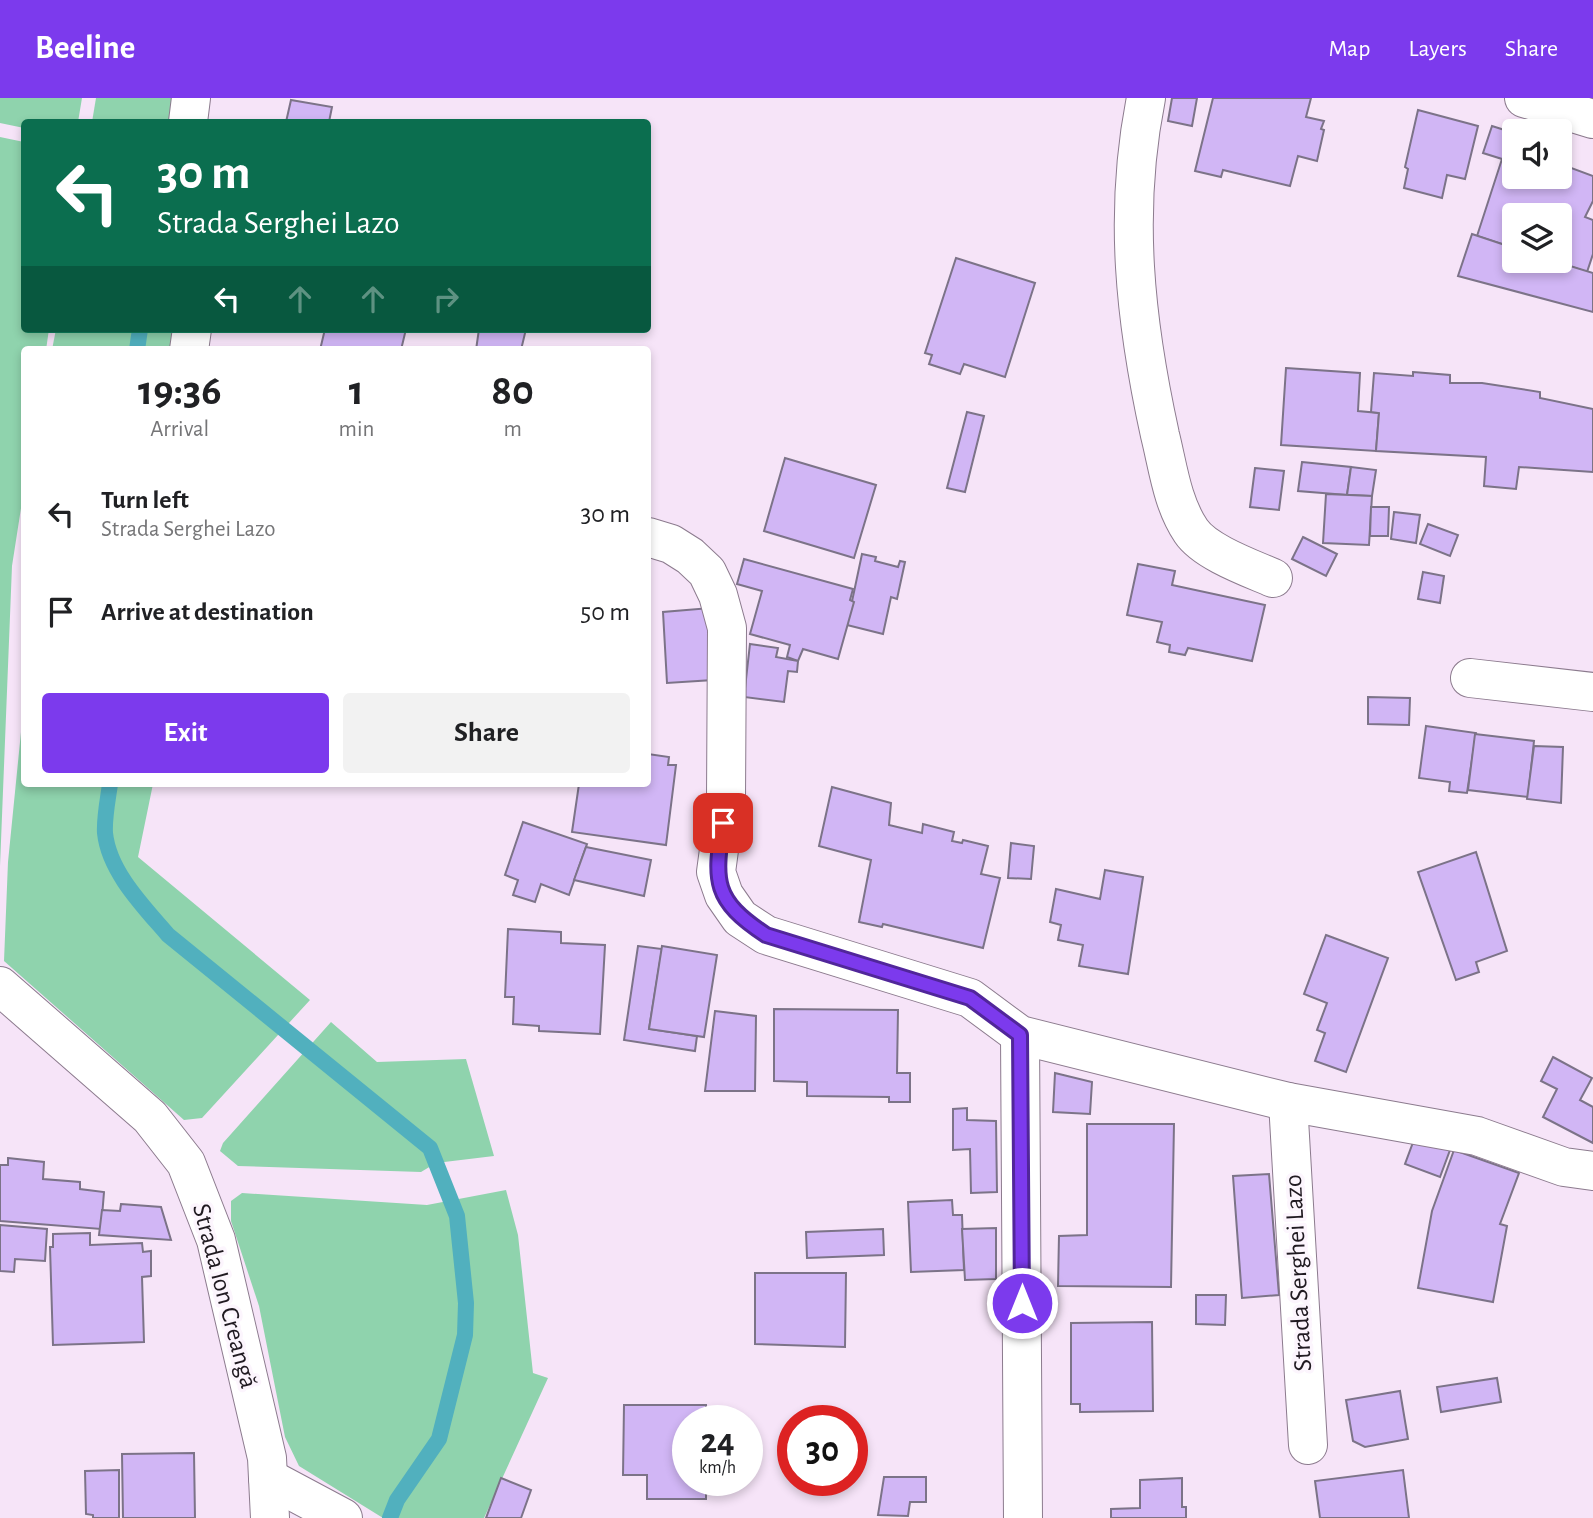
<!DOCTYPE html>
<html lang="en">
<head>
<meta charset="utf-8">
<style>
	:root { --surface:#fff; --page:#f2f2f2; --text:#202124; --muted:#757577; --accent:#7c3aed }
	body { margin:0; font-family:"Alegreya Sans",sans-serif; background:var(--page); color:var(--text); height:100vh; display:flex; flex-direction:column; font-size:26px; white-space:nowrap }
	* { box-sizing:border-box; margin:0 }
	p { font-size:23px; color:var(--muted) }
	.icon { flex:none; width:38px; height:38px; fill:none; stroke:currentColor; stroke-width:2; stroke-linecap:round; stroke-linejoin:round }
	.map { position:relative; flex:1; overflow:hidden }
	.sheet { position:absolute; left:21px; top:248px; width:630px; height:441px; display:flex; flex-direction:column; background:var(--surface); border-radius:7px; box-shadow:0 4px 10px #0003 }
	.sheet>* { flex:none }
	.banner { position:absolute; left:21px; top:21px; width:630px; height:214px; border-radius:7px; box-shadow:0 4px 10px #0003; background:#0b6e4f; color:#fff; overflow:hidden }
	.controls { position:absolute; left:1502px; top:21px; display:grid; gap:14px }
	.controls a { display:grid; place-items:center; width:70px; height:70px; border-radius:7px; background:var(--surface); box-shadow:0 4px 10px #0003; font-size:35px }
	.speed { position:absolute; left:672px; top:1307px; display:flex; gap:14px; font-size:35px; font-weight:700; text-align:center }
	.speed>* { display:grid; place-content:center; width:91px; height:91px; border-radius:50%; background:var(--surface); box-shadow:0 4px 10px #0003; line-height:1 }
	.speed small { font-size:18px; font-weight:400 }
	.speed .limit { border:10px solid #d22; background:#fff; color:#111 }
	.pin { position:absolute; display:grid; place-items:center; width:60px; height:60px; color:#fff; margin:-30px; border-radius:14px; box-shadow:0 4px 10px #0006 }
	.me { position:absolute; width:77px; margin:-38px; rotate:0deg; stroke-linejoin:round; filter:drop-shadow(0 0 5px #0008) }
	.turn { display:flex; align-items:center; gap:24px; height:147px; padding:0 21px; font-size:32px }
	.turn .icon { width:91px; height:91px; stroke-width:2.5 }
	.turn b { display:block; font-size:49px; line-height:60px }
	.lanes { display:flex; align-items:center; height:66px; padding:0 21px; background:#0003; justify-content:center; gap:35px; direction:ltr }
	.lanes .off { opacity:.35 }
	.eta { display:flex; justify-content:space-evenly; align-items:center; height:119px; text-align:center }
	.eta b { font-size:42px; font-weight:700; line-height:49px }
	.primary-button { display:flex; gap:14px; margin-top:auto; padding:14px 21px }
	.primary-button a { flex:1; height:80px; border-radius:7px; background:var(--accent); color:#fff; font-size:28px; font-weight:700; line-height:80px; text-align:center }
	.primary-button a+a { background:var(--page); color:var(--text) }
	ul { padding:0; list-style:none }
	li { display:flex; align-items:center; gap:21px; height:98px; padding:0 21px }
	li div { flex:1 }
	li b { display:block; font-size:26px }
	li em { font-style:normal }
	header { display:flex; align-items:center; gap:42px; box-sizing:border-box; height:98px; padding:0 35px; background:var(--accent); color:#fff }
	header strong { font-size:33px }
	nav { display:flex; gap:38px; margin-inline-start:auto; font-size:24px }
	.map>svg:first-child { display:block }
	.green { fill:#8fd3ad }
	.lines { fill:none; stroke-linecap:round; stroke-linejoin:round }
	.stream { stroke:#51b0be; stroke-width:16 }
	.building { fill:#d1b6f5; stroke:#7c7388; stroke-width:2 }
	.street-casing { stroke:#8c7b8e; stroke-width:40 }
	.street { stroke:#fff; stroke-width:38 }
	.route-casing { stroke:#51269a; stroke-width:18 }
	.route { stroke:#7c3aed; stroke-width:12 }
	.labels { text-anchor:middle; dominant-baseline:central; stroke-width:7; stroke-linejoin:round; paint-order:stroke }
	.street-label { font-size:26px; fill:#201a21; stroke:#fcf5fd }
</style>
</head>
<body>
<header>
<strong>Beeline</strong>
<nav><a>Map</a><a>Layers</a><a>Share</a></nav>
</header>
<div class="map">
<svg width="1593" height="1420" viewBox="0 0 1593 1420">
	<rect width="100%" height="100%" fill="#f6e4f8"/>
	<g class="green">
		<path d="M 0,0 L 82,0 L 78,24 L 24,24 L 24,30 L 0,25 Z"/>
		<path d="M 96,0 L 174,0 L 170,24 L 92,24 Z"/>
		<path d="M 0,39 L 24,44 L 24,231 L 49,231 L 46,252 L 24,252 L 24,391 L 12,468 L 0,768 Z"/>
		<path d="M 56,231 L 179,231 L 177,252 L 52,252 Z"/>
		<path d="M 24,604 L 24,686 L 153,686 L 138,759 L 310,902 L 202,1020 L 184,1022 L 4,863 L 8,764 Z"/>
		<path d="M 331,924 L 377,964 L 466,961 L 494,1058 L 436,1065 L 421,1074 L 238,1068 L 220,1053 L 223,1045 Z"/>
		<path d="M 506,1092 L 518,1137 L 533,1275 L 548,1280 L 484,1420 L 383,1420 L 299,1368 L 285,1339 L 259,1208 L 231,1123 L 231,1103 L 242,1095 L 427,1107 Z"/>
	</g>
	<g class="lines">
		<g class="stream">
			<path d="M 137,252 L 140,231"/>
			<path d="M 110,686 C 108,701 104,720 105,735 C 109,774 144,809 168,837 L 430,1050 L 457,1118 L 466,1205 L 465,1237 L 439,1341 L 397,1402 L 390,1420"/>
		</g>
	</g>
	<g class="building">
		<path d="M 1172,0 L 1197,0 L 1192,28 L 1168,23 Z"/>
		<path d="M 1213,0 L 1311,0 L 1306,19 L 1324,23 L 1321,31 L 1324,32 L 1317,63 L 1298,58 L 1290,88 L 1223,72 L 1221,79 L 1195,73 Z"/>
		<path d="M 291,2 L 332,9 L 329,24 L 286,24 Z"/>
		<path d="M 1418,12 L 1478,28 L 1465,81 L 1447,77 L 1442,100 L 1404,90 L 1408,71 L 1405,69 Z"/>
		<path d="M 1492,28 L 1514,35 L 1514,79 L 1559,79 L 1559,51 L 1568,54 L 1563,67 L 1593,78 L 1593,103 L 1585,119 L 1593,122 L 1593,156 L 1587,174 L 1554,163 L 1559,163 L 1559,117 L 1514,117 L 1514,150 L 1477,138 L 1502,61 L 1483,55 Z"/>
		<path d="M 1472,136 L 1514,150 L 1514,163 L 1554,163 L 1593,175 L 1593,214 L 1458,178 Z"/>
		<path d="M 956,160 L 1035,185 L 1005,279 L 964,266 L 960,276 L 929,266 L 932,257 L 925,255 Z"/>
		<path d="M 325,231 L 406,231 L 401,252 L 320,252 Z"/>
		<path d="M 479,231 L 526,231 L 521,252 L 476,252 Z"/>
		<path d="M 1286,270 L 1360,275 L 1358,313 L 1379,315 L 1376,353 L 1281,347 Z"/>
		<path d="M 1413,274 L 1450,277 L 1450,285 L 1482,285 L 1540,294 L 1540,300 L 1593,311 L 1593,374 L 1519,369 L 1516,391 L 1484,388 L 1486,359 L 1376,353 L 1379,315 L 1371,314 L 1374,275 L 1413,278 Z"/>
		<path d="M 967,314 L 984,318 L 965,394 L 947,390 Z"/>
		<path d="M 785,360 L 876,387 L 854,460 L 764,433 Z"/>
		<path d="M 1302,364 L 1351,369 L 1347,397 L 1298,393 Z"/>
		<path d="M 1351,369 L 1376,372 L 1372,398 L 1347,397 Z"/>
		<path d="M 1255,370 L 1284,373 L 1279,412 L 1250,409 Z"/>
		<path d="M 1326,396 L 1372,398 L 1369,447 L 1323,445 Z"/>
		<path d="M 1371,409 L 1389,409 L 1388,438 L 1370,438 Z"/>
		<path d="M 1394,414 L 1420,417 L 1416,445 L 1391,441 Z"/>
		<path d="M 1428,426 L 1458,437 L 1450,458 L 1420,446 Z"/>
		<path d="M 1303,439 L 1337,456 L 1326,478 L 1292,461 Z"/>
		<path d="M 862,456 L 876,459 L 875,463 L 898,469 L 900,463 L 905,464 L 897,501 L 891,499 L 883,536 L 847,527 Z"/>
		<path d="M 744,461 L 853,491 L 850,502 L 854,504 L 838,561 L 803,551 L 798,563 L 787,559 L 790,547 L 750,536 L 762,493 L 737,486 Z"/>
		<path d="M 1138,466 L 1175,473 L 1172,487 L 1265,507 L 1252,563 L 1188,550 L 1185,557 L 1169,554 L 1170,547 L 1157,544 L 1162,524 L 1127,517 Z"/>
		<path d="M 1423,474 L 1444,478 L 1440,505 L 1418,501 Z"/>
		<path d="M 710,510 L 713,582 L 667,585 L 663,514 Z"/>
		<path d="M 750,546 L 778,550 L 776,559 L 798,563 L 797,574 L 788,573 L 784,604 L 744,599 Z"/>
		<path d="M 1368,599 L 1410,600 L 1409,627 L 1368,626 Z"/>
		<path d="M 1426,628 L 1476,635 L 1467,695 L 1449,693 L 1450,684 L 1419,680 Z"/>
		<path d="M 1475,636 L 1534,643 L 1528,699 L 1468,692 Z"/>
		<path d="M 1534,648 L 1563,649 L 1561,705 L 1527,701 Z"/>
		<path d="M 648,656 L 669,659 L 668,667 L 676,667 L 666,747 L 572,734 L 579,686 L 648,686 Z"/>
		<path d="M 832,689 L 891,705 L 889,727 L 922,735 L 923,726 L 954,734 L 952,743 L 962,745 L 963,742 L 988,748 L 981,776 L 1000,780 L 983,850 L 883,826 L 882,829 L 859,824 L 871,762 L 819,748 Z"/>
		<path d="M 523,724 L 587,746 L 569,797 L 541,786 L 535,804 L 513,797 L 518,782 L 505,777 Z"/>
		<path d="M 1011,745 L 1034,748 L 1031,781 L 1008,780 Z"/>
		<path d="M 586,749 L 651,762 L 644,798 L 574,782 Z"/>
		<path d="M 1476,754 L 1507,853 L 1476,864 L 1479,874 L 1456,882 L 1418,774 Z"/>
		<path d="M 1105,772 L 1143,779 L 1128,876 L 1079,868 L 1083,847 L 1058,842 L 1061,827 L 1050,824 L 1056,791 L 1100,801 Z"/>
		<path d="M 508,831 L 561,834 L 561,845 L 605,847 L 600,936 L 539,933 L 539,928 L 513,926 L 514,899 L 505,899 Z"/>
		<path d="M 1326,837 L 1388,860 L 1346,974 L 1315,963 L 1325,935 L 1317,932 L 1327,905 L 1304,896 Z"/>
		<path d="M 638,848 L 662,851 L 649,931 L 697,938 L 695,953 L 624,942 Z"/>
		<path d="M 662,848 L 717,857 L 704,939 L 649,931 Z"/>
		<path d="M 774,911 L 898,912 L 897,975 L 910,975 L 910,1004 L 889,1004 L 889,999 L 807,998 L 807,984 L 774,983 Z"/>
		<path d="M 715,913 L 756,918 L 755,993 L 705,993 Z"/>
		<path d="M 1553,959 L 1592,980 L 1580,1002 L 1593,1009 L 1593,1045 L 1543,1019 L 1557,991 L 1541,983 Z"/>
		<path d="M 1055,975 L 1092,984 L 1090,1016 L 1053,1014 Z"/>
		<path d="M 967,1010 L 967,1022 L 996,1023 L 997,1094 L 971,1095 L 970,1051 L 953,1052 L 953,1011 Z"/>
		<path d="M 1087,1026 L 1174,1026 L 1171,1189 L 1058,1188 L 1059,1138 L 1087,1137 Z"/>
		<path d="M 1415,1039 L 1450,1052 L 1440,1079 L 1405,1066 Z"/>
		<path d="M 1454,1052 L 1519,1075 L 1500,1126 L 1507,1128 L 1493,1204 L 1418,1190 L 1432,1113 Z"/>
		<path d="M 8,1060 L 44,1064 L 43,1081 L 80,1084 L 80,1091 L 104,1094 L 101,1131 L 0,1123 L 0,1067 L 8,1067 Z"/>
		<path d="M 1269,1076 L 1279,1197 L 1242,1200 L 1233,1078 Z"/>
		<path d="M 952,1102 L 953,1117 L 962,1117 L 964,1172 L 911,1174 L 908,1104 Z"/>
		<path d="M 121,1106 L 161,1109 L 171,1142 L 99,1137 L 102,1112 L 120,1113 Z"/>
		<path d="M 0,1127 L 47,1131 L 45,1163 L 15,1161 L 14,1174 L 0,1173 Z"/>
		<path d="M 996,1130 L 996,1181 L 965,1182 L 962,1131 Z"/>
		<path d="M 883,1131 L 884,1157 L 807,1160 L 806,1134 Z"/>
		<path d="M 90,1135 L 90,1147 L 142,1145 L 143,1154 L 151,1153 L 151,1178 L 142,1179 L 144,1244 L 53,1247 L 50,1149 L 53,1149 L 53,1136 Z"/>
		<path d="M 755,1175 L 846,1175 L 845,1249 L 755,1246 Z"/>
		<path d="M 1196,1197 L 1226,1197 L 1225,1227 L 1196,1226 Z"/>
		<path d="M 1152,1224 L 1153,1313 L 1080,1314 L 1080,1306 L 1071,1306 L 1071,1225 Z"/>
		<path d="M 1497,1280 L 1501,1304 L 1441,1314 L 1437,1289 Z"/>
		<path d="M 1400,1293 L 1408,1341 L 1365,1349 L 1353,1343 L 1346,1302 Z"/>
		<path d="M 624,1307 L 706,1307 L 706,1323 L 688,1323 L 688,1382 L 706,1382 L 706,1401 L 647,1401 L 647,1377 L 623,1377 Z"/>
		<path d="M 194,1355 L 195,1420 L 123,1420 L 122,1356 Z"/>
		<path d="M 119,1372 L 119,1420 L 93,1420 L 93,1417 L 86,1416 L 85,1373 Z"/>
		<path d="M 1403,1372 L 1409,1420 L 1320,1420 L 1315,1383 Z"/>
		<path d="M 884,1379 L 926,1379 L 926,1404 L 910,1404 L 908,1418 L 878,1417 Z"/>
		<path d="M 501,1380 L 531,1392 L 521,1420 L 486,1420 Z"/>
		<path d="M 1182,1380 L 1182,1409 L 1186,1409 L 1186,1420 L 1111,1420 L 1111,1411 L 1140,1410 L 1140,1382 Z"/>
	</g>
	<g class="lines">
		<defs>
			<g id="street">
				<path d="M 1146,0 C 1123,115 1135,223 1160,337 C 1168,369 1172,405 1191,433 C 1205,454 1250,470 1273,480"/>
				<path d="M 1524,0 L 1593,21"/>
				<path d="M 188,24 L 191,0"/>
				<path d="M 189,252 L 192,231"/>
				<path d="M 648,439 L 671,446 L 690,458 L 707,474 L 718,497 L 727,530 L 726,700 L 716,774 L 724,797 L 740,820 L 766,837 L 970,900 L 1020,937 L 1288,1004 L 1477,1038 L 1564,1069 L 1593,1073"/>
				<path d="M 1470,580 L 1593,594"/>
				<path d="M 0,888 L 150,1019 L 186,1065 L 216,1142 L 267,1360 L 270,1420"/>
				<path d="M 1020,937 L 1023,1420"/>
				<path d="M 1288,1004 L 1308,1347"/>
				<path d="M 268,1380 L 343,1420"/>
			</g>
		</defs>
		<use href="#street" class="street-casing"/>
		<use href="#street" class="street"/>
	</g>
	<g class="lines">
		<defs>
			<path id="route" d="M 723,725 C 714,784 713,802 766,837 L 970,900 L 1020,937 L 1022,1205"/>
		</defs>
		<use href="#route" class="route-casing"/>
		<use href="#route" class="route"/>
	</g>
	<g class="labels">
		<g class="street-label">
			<text transform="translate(1298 1175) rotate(-93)">Strada Serghei Lazo</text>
			<text transform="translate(225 1198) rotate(75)">Strada Ion Creangă</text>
		</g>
	</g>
</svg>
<div class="controls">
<a><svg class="icon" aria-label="sound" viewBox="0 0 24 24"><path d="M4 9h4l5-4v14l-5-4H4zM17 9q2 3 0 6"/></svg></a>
<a><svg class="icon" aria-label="layers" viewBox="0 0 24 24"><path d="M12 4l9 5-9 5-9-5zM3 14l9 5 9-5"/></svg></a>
</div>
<div class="speed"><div>24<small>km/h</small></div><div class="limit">30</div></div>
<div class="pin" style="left:723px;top:725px;background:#d93025"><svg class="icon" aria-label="arrive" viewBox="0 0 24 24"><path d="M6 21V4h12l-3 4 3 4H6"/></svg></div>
<svg class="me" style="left:1022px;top:1205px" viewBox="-20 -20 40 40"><circle r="17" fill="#7c3aed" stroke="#fff" stroke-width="3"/><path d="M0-11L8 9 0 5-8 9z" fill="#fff"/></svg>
<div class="banner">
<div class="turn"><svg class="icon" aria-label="left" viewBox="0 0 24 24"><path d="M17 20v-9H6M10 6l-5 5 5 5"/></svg><div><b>30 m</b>Strada Serghei Lazo</div></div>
<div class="lanes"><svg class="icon" aria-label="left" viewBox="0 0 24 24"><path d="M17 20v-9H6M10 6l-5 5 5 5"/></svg><svg class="icon off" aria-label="ahead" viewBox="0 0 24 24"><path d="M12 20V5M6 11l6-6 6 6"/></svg><svg class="icon off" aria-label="ahead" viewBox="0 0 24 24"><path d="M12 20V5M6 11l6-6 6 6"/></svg><svg class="icon off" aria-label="right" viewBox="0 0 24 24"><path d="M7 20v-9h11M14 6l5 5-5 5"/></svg></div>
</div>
<section class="sheet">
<div class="eta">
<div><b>19:36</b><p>Arrival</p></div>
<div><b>1</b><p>min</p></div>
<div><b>80</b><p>m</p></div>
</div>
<ul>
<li><svg class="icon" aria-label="left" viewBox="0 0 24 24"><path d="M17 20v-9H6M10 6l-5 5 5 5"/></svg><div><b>Turn left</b><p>Strada Serghei Lazo</p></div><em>30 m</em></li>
<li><svg class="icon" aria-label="arrive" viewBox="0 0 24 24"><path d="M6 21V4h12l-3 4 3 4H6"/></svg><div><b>Arrive at destination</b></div><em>50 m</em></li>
</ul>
<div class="primary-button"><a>Exit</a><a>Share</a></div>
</section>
</div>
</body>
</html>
